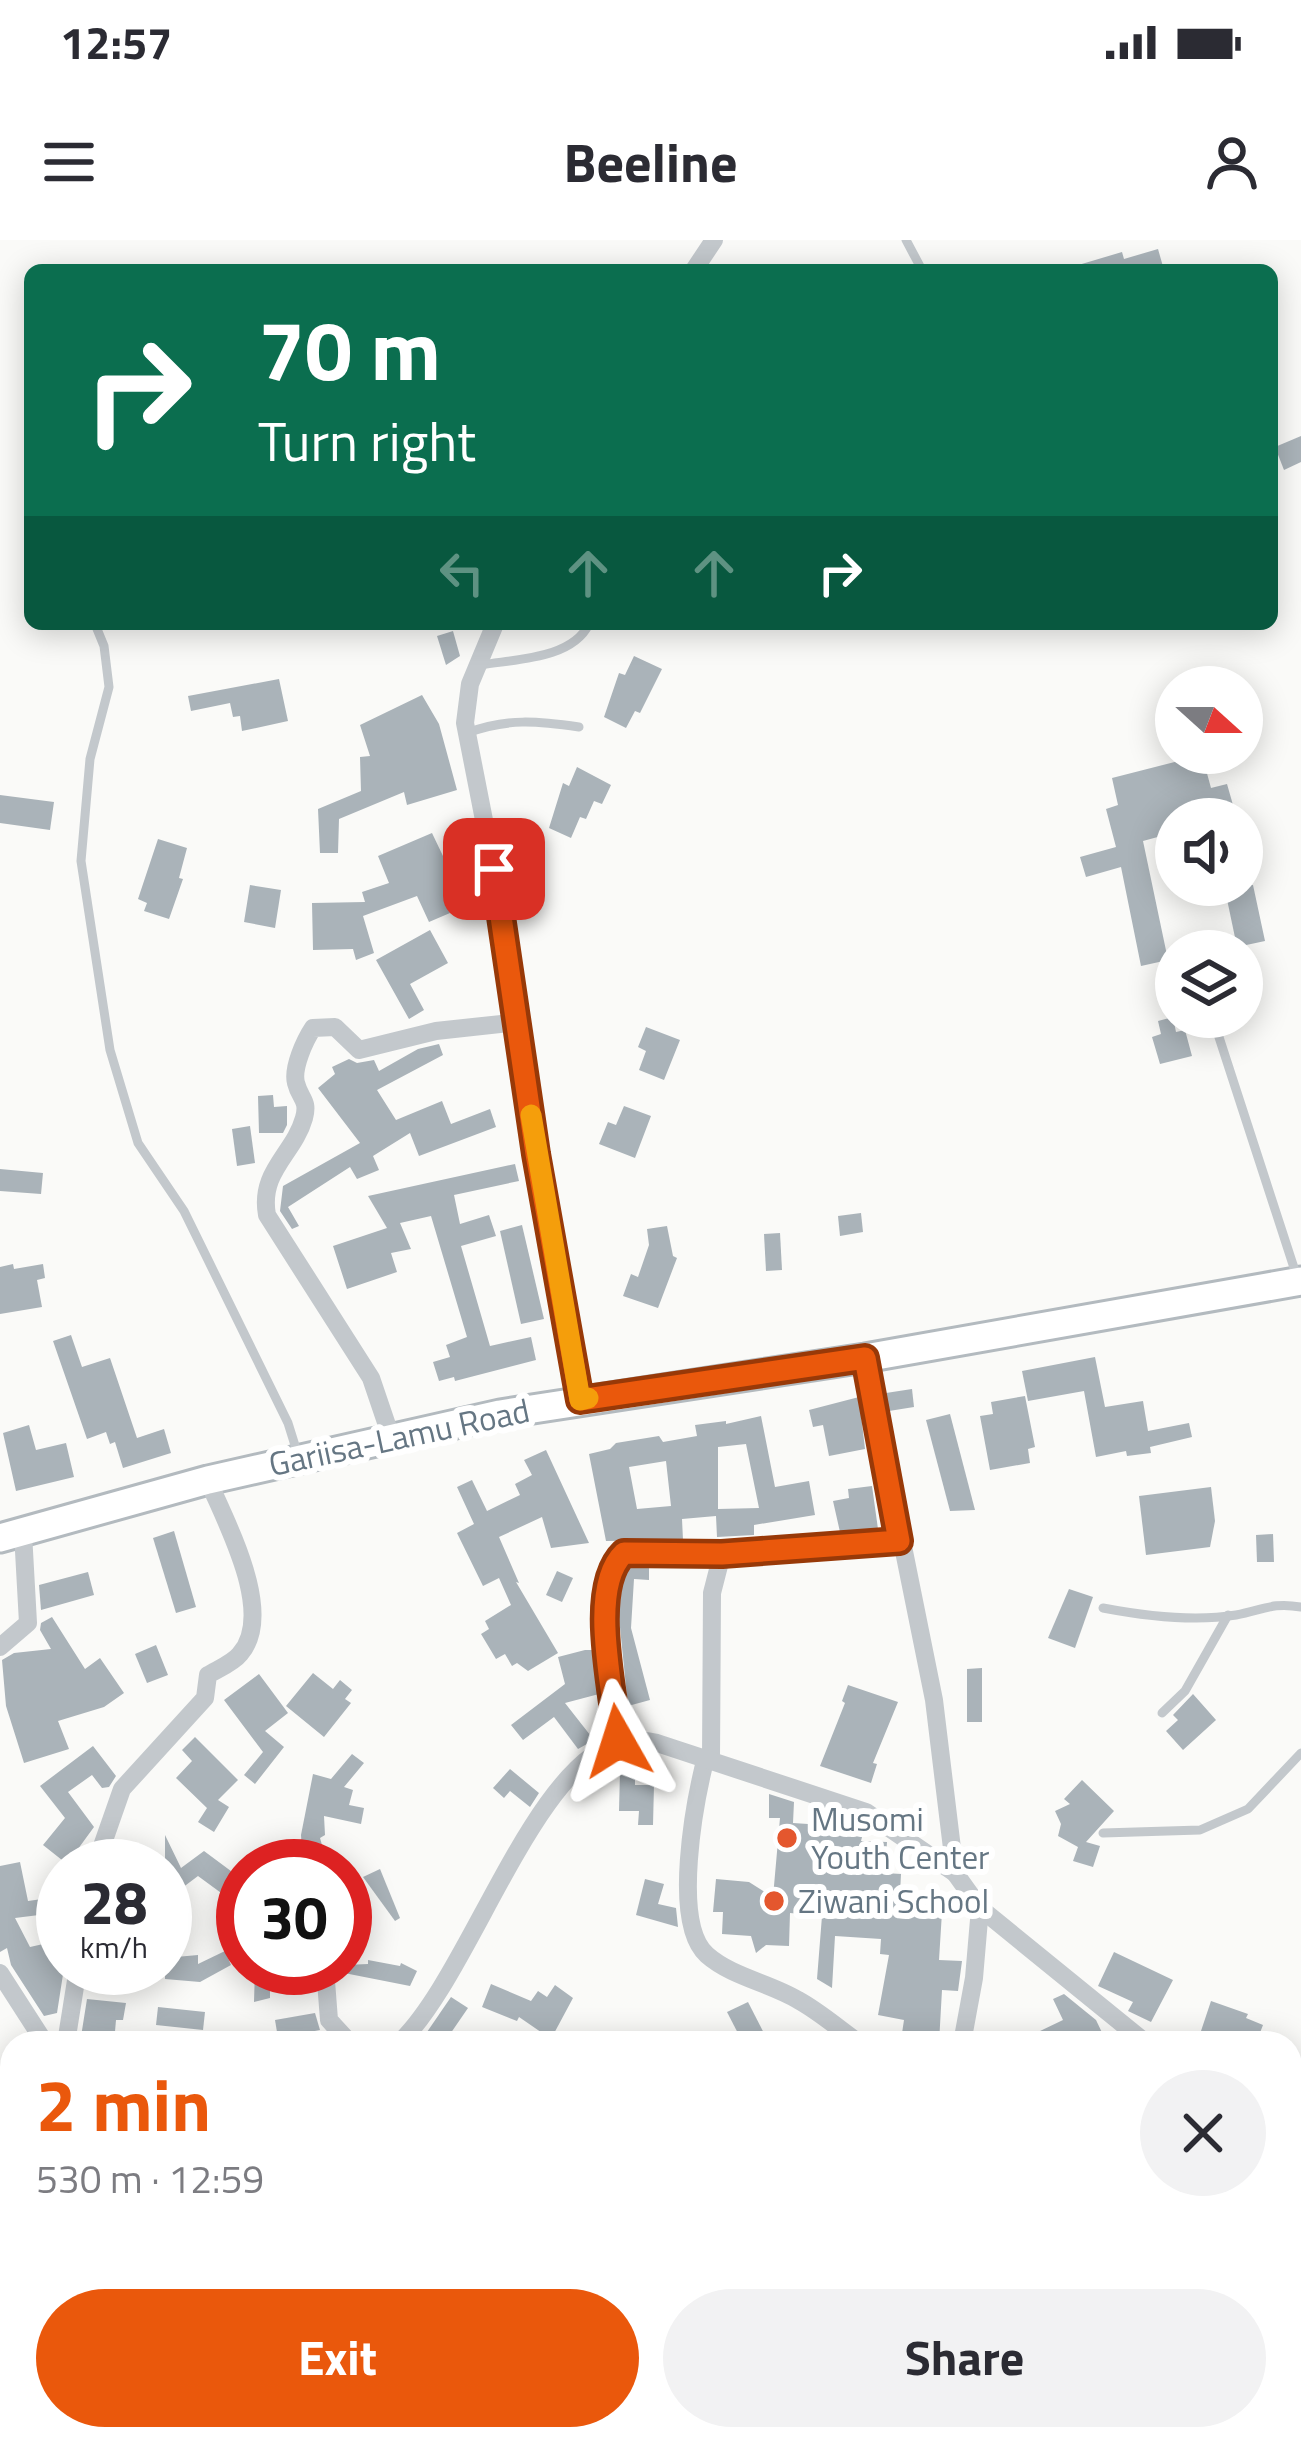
<!DOCTYPE html>
<html lang="en">
<head>
<meta charset="utf-8">
<style>
	:root { --surface:#fff; --page:#f2f2f3; --text:#2b2b33; --muted:#7c7c81; --accent:#ea580c }
	body { margin:0; font-family:"Titillium Web",sans-serif; background:var(--page); color:var(--text); height:100vh; display:flex; flex-direction:column; font-size:45px; white-space:nowrap }
	* { box-sizing:border-box; margin:0 }
	p { font-size:39px; color:var(--muted) }
	.icon { flex:none; width:66px; height:66px; fill:none; stroke:currentColor; stroke-width:2; stroke-linecap:round; stroke-linejoin:round }
	.map { position:relative; flex:1; overflow:hidden }
	.details { position:absolute; left:0px; top:1791px; width:1302px; height:420px; display:flex; flex-direction:column; background:var(--surface); border-radius:36px 36px 0 0; box-shadow:0 6px 30px #0003 }
	.details>* { flex:none }
	.top-card { position:absolute; left:24px; top:24px; width:1254px; height:366px; border-radius:18px; box-shadow:0 6px 30px #0003; background:#0b6e4f; color:#fff; overflow:hidden }
	.needle { width:78px; rotate:111deg }
	.tools { position:absolute; left:1155px; top:426px; display:grid; gap:24px }
	.tools a { display:grid; place-items:center; width:108px; height:108px; border-radius:50%; background:var(--surface); box-shadow:0 6px 30px #0003; font-size:60px }
	.speed { position:absolute; left:36px; top:1599px; display:flex; gap:24px; font-size:60px; font-weight:700; text-align:center }
	.speed>* { display:grid; place-content:center; width:156px; height:156px; border-radius:50%; background:var(--surface); box-shadow:0 6px 30px #0003; line-height:1 }
	.speed small { font-size:30px; font-weight:400 }
	.speed .limit { border:18px solid #d22; background:#fff; color:#111 }
	.pin { position:absolute; display:grid; place-items:center; width:102px; height:102px; color:#fff; margin:-51px; border-radius:24px; box-shadow:0 6px 18px #0006 }
	.me { position:absolute; width:132px; margin:-66px; rotate:354deg; stroke-linejoin:round; filter:drop-shadow(0 0 9px #0008) }
	.turn { display:flex; align-items:center; gap:42px; height:252px; padding:0 36px; font-size:54px }
	.turn .icon { width:156px; height:156px; stroke-width:2.5 }
	.turn b { display:block; font-size:84px; line-height:102px }
	.lanes { display:flex; align-items:center; height:114px; padding:0 36px; background:#0003; justify-content:center; gap:60px; direction:ltr }
	.lanes .off { opacity:.35 }
	.round { display:grid; place-items:center; flex:none; width:126px; height:126px; border-radius:63px; background:var(--page) }
	.summary { display:flex; align-items:center; justify-content:space-between; height:204px; padding:0 36px }
	h1 { font-size:72px; font-weight:700; line-height:90px; color:var(--accent) }
	.action { display:flex; gap:24px; margin-top:auto; padding:24px 36px }
	.action a { flex:1; height:138px; border-radius:72px; background:var(--accent); color:#fff; font-size:48px; font-weight:700; line-height:138px; text-align:center }
	.action a+a { background:var(--page); color:var(--text) }
	.status { display:flex; justify-content:space-between; align-items:center; height:84px; padding:0 60px; background:var(--surface); direction:ltr }
	.status svg { height:33px; fill:currentColor }
	header { display:flex; justify-content:space-between; align-items:center; height:156px; padding:0 36px; background:var(--surface); font-size:54px; font-weight:700 }
	.map>svg:first-child { display:block }
	.lines { fill:none; stroke-linecap:round; stroke-linejoin:round }
	.stream { stroke:#bbc7cb; stroke-width:6 }
	.building { fill:#aab3b9; fill-rule:evenodd }
	.secondary-casing { stroke:#b3babf; stroke-width:33 }
	.lane { stroke:#c3c8cc; stroke-width:9 }
	.street { stroke:#c3c8cc; stroke-width:18 }
	.secondary { stroke:#fff; stroke-width:27 }
	.route-casing { stroke:#983908; stroke-width:30 }
	.route { stroke:#ea580c; stroke-width:21 }
	.slow { stroke:#f59e0b; stroke-width:21 }
	.poi-dot { fill:#e4572e; stroke:#fff; stroke-width:4.5 }
	.labels { text-anchor:middle; dominant-baseline:central; stroke-width:12; stroke-linejoin:round; paint-order:stroke }
	.street-label { font-size:33px; fill:#657683; stroke:#fff }
	.poi-label { font-size:33px; fill:#657683; stroke:#fff; text-anchor:start }
</style>
</head>
<body>
<div class="status"><b>12:57</b><svg viewBox="0 0 49 12"><path d="M0 12V9h3v3zM5 12V6h3v6zM10 12V3h3v9zM15 12V0h3v12zM26 1h20v11H26zM47 4h2v5h-2z"/></svg></div>
<header><svg class="icon" aria-label="menu" viewBox="0 0 24 24"><path d="M4 6h16M4 12h16M4 18h16"/></svg>Beeline<svg class="icon" aria-label="person" viewBox="0 0 24 24"><circle cx="12" cy="8" r="4"/><path d="M4 21q1-7 8-7t8 7"/></svg></header>
<div class="map">
<svg width="1301" height="2211" viewBox="0 0 1301 2211">
	<rect width="100%" height="100%" fill="#fafaf8"/>
	<g class="lines">
		<path class="stream" d="M 1127,2199 L 1148,2211"/>
	</g>
	<g class="building">
		<path d="M 1158,9 L 1164,30 L 1076,30 L 1075,26 L 1122,12 L 1124,19 Z"/>
		<path d="M 1301,196 L 1301,222 L 1284,230 L 1275,207 Z"/>
		<path d="M 453,391 L 460,416 L 446,425 L 437,396 Z"/>
		<path d="M 634,416 L 662,429 L 640,473 L 635,471 L 626,488 L 604,477 L 619,433 L 625,435 Z"/>
		<path d="M 279,439 L 288,481 L 242,491 L 240,476 L 233,477 L 230,463 L 191,471 L 188,456 Z"/>
		<path d="M 422,455 L 439,484 L 457,550 L 407,565 L 404,552 L 339,579 L 338,613 L 320,613 L 318,569 L 361,551 L 360,517 L 370,516 L 360,485 Z"/>
		<path d="M 1202,515 L 1211,548 L 1227,544 L 1237,579 L 1176,579 L 1176,592 L 1143,601 L 1168,720 L 1141,726 L 1121,627 L 1086,637 L 1080,617 L 1116,607 L 1106,569 L 1118,565 L 1112,538 Z"/>
		<path d="M 577,527 L 611,545 L 602,564 L 594,561 L 586,579 L 580,577 L 571,598 L 549,588 L 563,543 L 569,546 Z"/>
		<path d="M 0,555 L 54,562 L 50,590 L 0,583 Z"/>
		<path d="M 432,593 L 463,658 L 447,666 L 450,673 L 429,682 L 417,656 L 363,676 L 374,713 L 356,720 L 353,709 L 313,710 L 312,663 L 365,662 L 362,652 L 389,643 L 378,616 Z"/>
		<path d="M 158,599 L 187,608 L 179,638 L 183,639 L 169,679 L 144,671 L 147,663 L 138,659 Z"/>
		<path d="M 250,645 L 281,650 L 275,688 L 244,682 Z"/>
		<path d="M 1224,645 L 1253,645 L 1265,701 L 1237,707 Z"/>
		<path d="M 430,690 L 448,723 L 410,744 L 424,770 L 409,779 L 376,720 Z"/>
		<path d="M 1226,696 L 1229,711 L 1186,711 L 1185,704 Z"/>
		<path d="M 1173,777 L 1176,792 L 1185,790 L 1192,816 L 1160,824 L 1152,797 L 1161,794 L 1158,781 Z"/>
		<path d="M 646,787 L 680,800 L 664,840 L 639,830 L 646,811 L 638,807 Z"/>
		<path d="M 439,804 L 443,815 L 377,850 L 396,880 L 442,861 L 451,884 L 490,869 L 496,887 L 419,916 L 410,893 L 373,916 L 379,930 L 357,939 L 350,927 L 288,967 L 299,986 L 292,989 L 280,971 L 283,946 L 360,903 L 318,848 L 335,834 L 332,827 L 349,819 L 357,823 L 374,820 L 379,831 L 418,809 Z"/>
		<path d="M 273,855 L 274,867 L 287,866 L 287,885 L 283,893 L 259,893 L 258,856 Z"/>
		<path d="M 624,866 L 651,876 L 635,918 L 599,904 L 608,882 L 616,885 Z"/>
		<path d="M 250,886 L 255,923 L 237,926 L 232,889 Z"/>
		<path d="M 515,924 L 519,941 L 454,955 L 460,984 L 489,975 L 496,996 L 461,1006 L 490,1106 L 531,1097 L 536,1120 L 455,1141 L 454,1137 L 439,1141 L 433,1122 L 450,1117 L 446,1105 L 467,1097 L 431,976 L 400,983 L 411,1009 L 391,1013 L 397,1032 L 347,1049 L 333,1006 L 387,988 L 368,956 Z"/>
		<path d="M 0,929 L 43,933 L 41,954 L 0,951 Z"/>
		<path d="M 861,973 L 863,992 L 840,996 L 838,976 Z"/>
		<path d="M 522,985 L 544,1079 L 521,1084 L 500,991 Z"/>
		<path d="M 667,986 L 673,1016 L 677,1018 L 658,1068 L 623,1056 L 631,1034 L 638,1037 L 649,1005 L 647,989 Z"/>
		<path d="M 780,993 L 782,1030 L 766,1031 L 764,994 Z"/>
		<path d="M 13,1024 L 14,1029 L 43,1024 L 45,1038 L 37,1040 L 42,1067 L 0,1074 L 0,1027 Z"/>
		<path d="M 71,1095 L 82,1127 L 110,1118 L 137,1198 L 164,1189 L 171,1213 L 123,1228 L 115,1202 L 110,1204 L 106,1192 L 87,1199 L 53,1101 Z"/>
		<path d="M 1095,1117 L 1105,1167 L 1143,1161 L 1148,1191 L 1189,1183 L 1192,1197 L 1150,1207 L 1151,1213 L 1127,1216 L 1126,1211 L 1096,1217 L 1084,1151 L 1028,1161 L 1022,1131 Z"/>
		<path d="M 912,1149 L 914,1167 L 889,1171 L 886,1153 Z"/>
		<path d="M 1025,1156 L 1035,1207 L 1028,1209 L 1030,1223 L 990,1230 L 980,1176 L 993,1174 L 991,1162 Z"/>
		<path d="M 859,1157 L 865,1209 L 829,1216 L 823,1185 L 813,1187 L 809,1170 Z"/>
		<path d="M 950,1174 L 975,1270 L 950,1271 L 926,1180 Z"/>
		<path d="M 761,1176 L 775,1247 L 809,1241 L 815,1275 L 754,1285 L 754,1295 L 717,1297 L 716,1276 L 682,1279 L 683,1300 L 606,1301 L 589,1214 L 610,1209 L 616,1203 L 659,1196 L 663,1202 L 697,1196 L 695,1185 L 726,1181 L 726,1184 ZM 746,1204 L 759,1268 L 718,1269 L 718,1207 ZM 666,1221 L 671,1266 L 637,1269 L 629,1227 Z"/>
		<path d="M 29,1185 L 36,1210 L 66,1203 L 74,1237 L 16,1251 L 3,1193 Z"/>
		<path d="M 546,1210 L 589,1303 L 551,1308 L 542,1277 L 499,1297 L 519,1343 L 516,1342 L 558,1413 L 528,1431 L 517,1423 L 512,1426 L 505,1414 L 496,1419 L 481,1394 L 489,1389 L 485,1381 L 511,1365 L 499,1338 L 483,1346 L 457,1293 L 474,1284 L 457,1247 L 472,1240 L 487,1271 L 520,1255 L 515,1244 L 532,1235 L 524,1220 Z"/>
		<path d="M 872,1246 L 878,1289 L 840,1292 L 833,1261 L 849,1258 L 848,1249 Z"/>
		<path d="M 1211,1247 L 1215,1281 L 1210,1307 L 1146,1315 L 1139,1256 Z"/>
		<path d="M 174,1291 L 196,1367 L 176,1373 L 153,1298 Z"/>
		<path d="M 1273,1294 L 1274,1322 L 1257,1322 L 1256,1295 Z"/>
		<path d="M 631,1327 L 649,1327 L 649,1340 L 634,1339 L 631,1388 L 650,1460 L 628,1466 L 617,1358 L 621,1339 Z"/>
		<path d="M 557,1331 L 573,1338 L 562,1362 L 546,1355 Z"/>
		<path d="M 88,1332 L 94,1355 L 41,1370 L 39,1345 Z"/>
		<path d="M 1069,1349 L 1093,1357 L 1075,1408 L 1048,1398 Z"/>
		<path d="M 52,1377 L 85,1429 L 100,1418 L 124,1453 L 104,1467 L 58,1481 L 69,1509 L 24,1523 L 6,1466 L 2,1420 L 14,1413 L 51,1409 L 40,1390 L 41,1383 Z"/>
		<path d="M 156,1405 L 168,1435 L 147,1443 L 135,1414 Z"/>
		<path d="M 585,1410 L 595,1410 L 599,1454 L 565,1463 L 594,1500 L 578,1509 L 554,1477 L 523,1500 L 511,1485 L 565,1444 L 558,1417 Z"/>
		<path d="M 982,1428 L 982,1482 L 967,1482 L 967,1429 Z"/>
		<path d="M 313,1433 L 333,1449 L 340,1440 L 352,1450 L 345,1459 L 351,1463 L 324,1497 L 286,1466 Z"/>
		<path d="M 259,1434 L 288,1473 L 265,1491 L 284,1507 L 255,1544 L 244,1535 L 263,1512 L 224,1460 Z"/>
		<path d="M 848,1445 L 898,1462 L 873,1523 L 877,1524 L 871,1543 L 820,1526 L 845,1463 L 842,1461 Z"/>
		<path d="M 1193,1454 L 1216,1480 L 1183,1510 L 1166,1491 L 1178,1480 L 1173,1475 Z"/>
		<path d="M 195,1497 L 238,1540 L 218,1560 L 229,1567 L 214,1592 L 198,1582 L 207,1568 L 176,1538 L 192,1521 L 182,1510 Z"/>
		<path d="M 93,1506 L 116,1536 L 109,1547 L 102,1548 L 92,1535 L 68,1552 L 94,1587 L 67,1624 L 43,1605 L 65,1578 L 40,1546 Z"/>
		<path d="M 352,1514 L 364,1523 L 344,1547 L 353,1550 L 349,1565 L 364,1568 L 361,1584 L 324,1576 L 325,1595 L 320,1598 L 328,1626 L 303,1626 L 301,1595 L 313,1534 L 331,1539 Z"/>
		<path d="M 510,1529 L 539,1553 L 530,1567 L 510,1551 L 504,1558 L 493,1548 Z"/>
		<path d="M 620,1531 L 635,1532 L 635,1545 L 654,1545 L 653,1585 L 638,1585 L 639,1571 L 619,1571 Z"/>
		<path d="M 1082,1540 L 1114,1571 L 1086,1602 L 1100,1606 L 1093,1627 L 1073,1621 L 1078,1607 L 1058,1596 L 1061,1584 L 1055,1571 L 1070,1564 L 1064,1559 Z"/>
		<path d="M 769,1554 L 794,1562 L 793,1583 L 823,1585 L 862,1597 L 861,1601 L 887,1602 L 885,1633 L 901,1634 L 900,1654 L 943,1656 L 939,1720 L 962,1721 L 958,1751 L 942,1750 L 939,1803 L 901,1800 L 904,1780 L 878,1775 L 889,1715 L 880,1714 L 881,1699 L 835,1696 L 832,1748 L 817,1739 L 822,1676 L 790,1673 L 789,1706 L 766,1705 L 756,1713 L 751,1696 L 722,1694 L 723,1672 L 713,1672 L 716,1639 L 749,1642 L 773,1657 L 780,1578 L 769,1578 Z"/>
		<path d="M 165,1595 L 181,1628 L 204,1611 L 243,1640 L 243,1669 L 198,1636 L 178,1651 L 176,1648 L 165,1660 Z"/>
		<path d="M 20,1622 L 28,1661 L 63,1656 L 63,1672 L 15,1678 L 30,1707 L 61,1700 L 64,1728 L 57,1773 L 44,1776 L 11,1725 L 7,1708 L 0,1712 L 0,1626 Z"/>
		<path d="M 380,1629 L 400,1678 L 395,1681 L 363,1637 Z"/>
		<path d="M 645,1639 L 664,1644 L 658,1664 L 676,1668 L 678,1687 L 636,1675 Z"/>
		<path d="M 225,1711 L 231,1725 L 200,1742 L 165,1739 L 165,1718 L 198,1715 L 198,1724 Z"/>
		<path d="M 1114,1712 L 1173,1740 L 1151,1782 L 1128,1771 L 1133,1762 L 1098,1746 Z"/>
		<path d="M 368,1720 L 400,1726 L 401,1723 L 417,1731 L 410,1746 L 339,1732 L 345,1725 L 368,1724 Z"/>
		<path d="M 255,1728 L 270,1728 L 270,1758 L 254,1762 Z"/>
		<path d="M 491,1744 L 531,1761 L 538,1751 L 547,1757 L 555,1745 L 573,1758 L 551,1799 L 519,1777 L 517,1781 L 482,1767 Z"/>
		<path d="M 1064,1754 L 1096,1780 L 1107,1803 L 1015,1803 L 1063,1780 L 1053,1759 Z"/>
		<path d="M 451,1757 L 468,1768 L 444,1803 L 427,1792 Z"/>
		<path d="M 87,1759 L 126,1763 L 123,1780 L 116,1780 L 114,1803 L 80,1803 Z"/>
		<path d="M 1211,1761 L 1248,1774 L 1246,1778 L 1263,1785 L 1256,1803 L 1197,1803 Z"/>
		<path d="M 748,1762 L 769,1803 L 743,1803 L 727,1772 Z"/>
		<path d="M 158,1767 L 205,1772 L 203,1790 L 156,1785 Z"/>
		<path d="M 315,1773 L 320,1790 L 278,1798 L 275,1780 Z"/>
	</g>
	<g class="lines">
		<defs>
			<path id="secondary" d="M 0,1298 L 208,1240 L 500,1174 L 865,1118 L 1301,1041"/>
		</defs>
		<use href="#secondary" class="secondary-casing"/>
		<g class="lane">
			<path d="M 906,0 L 922,30"/>
			<path d="M 95,384 L 104,406 L 109,447 L 90,519 L 81,621 L 110,810 L 138,903 L 184,971 L 288,1183 L 298,1215"/>
			<path d="M 481,425 C 516,419 572,419 589,384"/>
			<path d="M 467,493 C 507,478 537,481 579,487"/>
			<path d="M 1217,791 L 1297,1037"/>
			<path d="M 1103,1368 C 1145,1376 1193,1382 1236,1375 C 1263,1370 1272,1362 1301,1367"/>
			<path d="M 1162,1473 L 1185,1451 L 1228,1375"/>
			<path d="M 1103,1593 L 1200,1590 L 1248,1569 L 1301,1513"/>
		</g>
		<g class="street">
			<path d="M 694,30 L 714,0"/>
			<path d="M 495,384 L 470,444 L 465,483 L 502,672 L 536,914 L 580,1160"/>
			<path d="M 865,1118 L 934,1460 L 955,1633 L 980,1668 L 1146,1803"/>
			<path d="M 391,1197 L 371,1138 L 267,975 C 259,931 294,914 304,878 C 309,860 300,859 296,843 C 292,828 305,800 313,788 L 335,787 L 359,810 L 436,791 L 519,782"/>
			<path d="M 0,1407 L 28,1383 L 23,1293"/>
			<path d="M 618,1501 L 603,1357 L 609,1333 L 624,1313 L 722,1314"/>
			<path d="M 706,1517 C 695,1560 671,1683 707,1715 C 732,1737 770,1743 798,1760 C 820,1772 839,1789 859,1803"/>
			<path d="M 711,1518 L 712,1353 L 722,1314 L 899,1301"/>
			<path d="M 95,1626 L 122,1549 L 205,1458 L 208,1435 C 218,1429 233,1423 240,1414 C 276,1373 225,1281 208,1240"/>
			<path d="M 325,1728 L 329,1780 L 350,1803"/>
			<path d="M 0,1733 L 45,1803"/>
			<path d="M 66,1803 L 78,1728"/>
			<path d="M 399,1803 C 470,1736 532,1525 621,1501 C 633,1497 645,1501 657,1503 L 866,1572 L 955,1633"/>
			<path d="M 962,1803 L 974,1738 L 980,1668"/>
			<path d="M 1290,1893 L 1301,1903"/>
			<path d="M 141,2199 L 146,2203"/>
			<path d="M 588,2199 L 598,2211"/>
			<path d="M 38,2211 L 51,2199"/>
			<path d="M 334,2211 L 334,2199"/>
		</g>
		<use href="#secondary" class="secondary"/>
	</g>
	<g class="lines">
		<defs>
			<path id="route" d="M 494,629 L 536,914 L 580,1160 L 865,1118 L 899,1301 L 722,1314 L 624,1313 C 587,1348 614,1453 618,1501"/>
		</defs>
		<use href="#route" class="route-casing"/>
		<use href="#route" class="route"/>
		<path class="slow" d="M 531,875 L 580,1160 L 588,1158"/>
	</g>
	<g class="poi-dot">
		<circle cx="787" cy="1598" r="12"/>
		<circle cx="774" cy="1661" r="12"/>
	</g>
	<g class="labels">
		<g class="street-label">
			<text transform="translate(399 1197) rotate(-12)">Gariisa-Lamu Road</text>
		</g>
		<g class="poi-label">
			<text x="811" y="1579">Musomi<tspan x="811" dy="38">Youth Center</tspan></text>
			<text x="798" y="1661">Ziwani School</text>
		</g>
	</g>
</svg>
<div class="tools">
<a><svg class="needle" viewBox="-14 -14 28 28"><path d="M0-13l5 13h-10z" fill="#e53935"/><path d="M0 13l5-13h-10z" fill="#7c7c81"/></svg></a>
<a><svg class="icon" aria-label="sound" viewBox="0 0 24 24"><path d="M4 9h4l5-4v14l-5-4H4zM17 9q2 3 0 6"/></svg></a>
<a><svg class="icon" aria-label="layers" viewBox="0 0 24 24"><path d="M12 4l9 5-9 5-9-5zM3 14l9 5 9-5"/></svg></a>
</div>
<div class="speed"><div>28<small>km/h</small></div><div class="limit">30</div></div>
<div class="pin" style="left:494px;top:629px;background:#d93025"><svg class="icon" aria-label="arrive" viewBox="0 0 24 24"><path d="M6 21V4h12l-3 4 3 4H6"/></svg></div>
<svg class="me" style="left:618px;top:1501px" viewBox="-20 -20 40 40"><path d="M0-17L14 15 0 8-14 15z" fill="#ea580c" stroke="#fff" stroke-width="4"/></svg>
<div class="top-card">
<div class="turn"><svg class="icon" aria-label="right" viewBox="0 0 24 24"><path d="M7 20v-9h11M14 6l5 5-5 5"/></svg><div><b>70 m</b>Turn right</div></div>
<div class="lanes"><svg class="icon off" aria-label="left" viewBox="0 0 24 24"><path d="M17 20v-9H6M10 6l-5 5 5 5"/></svg><svg class="icon off" aria-label="ahead" viewBox="0 0 24 24"><path d="M12 20V5M6 11l6-6 6 6"/></svg><svg class="icon off" aria-label="ahead" viewBox="0 0 24 24"><path d="M12 20V5M6 11l6-6 6 6"/></svg><svg class="icon" aria-label="right" viewBox="0 0 24 24"><path d="M7 20v-9h11M14 6l5 5-5 5"/></svg></div>
</div>
<section class="details">
<div class="summary"><div><h1>2 min</h1><p>530 m · 12:59</p></div><a class="round"><svg class="icon" aria-label="close" viewBox="0 0 24 24"><path d="M6 6l12 12M18 6L6 18"/></svg></a></div>
<div class="action"><a>Exit</a><a>Share</a></div>
</section>
</div>
</body>
</html>
